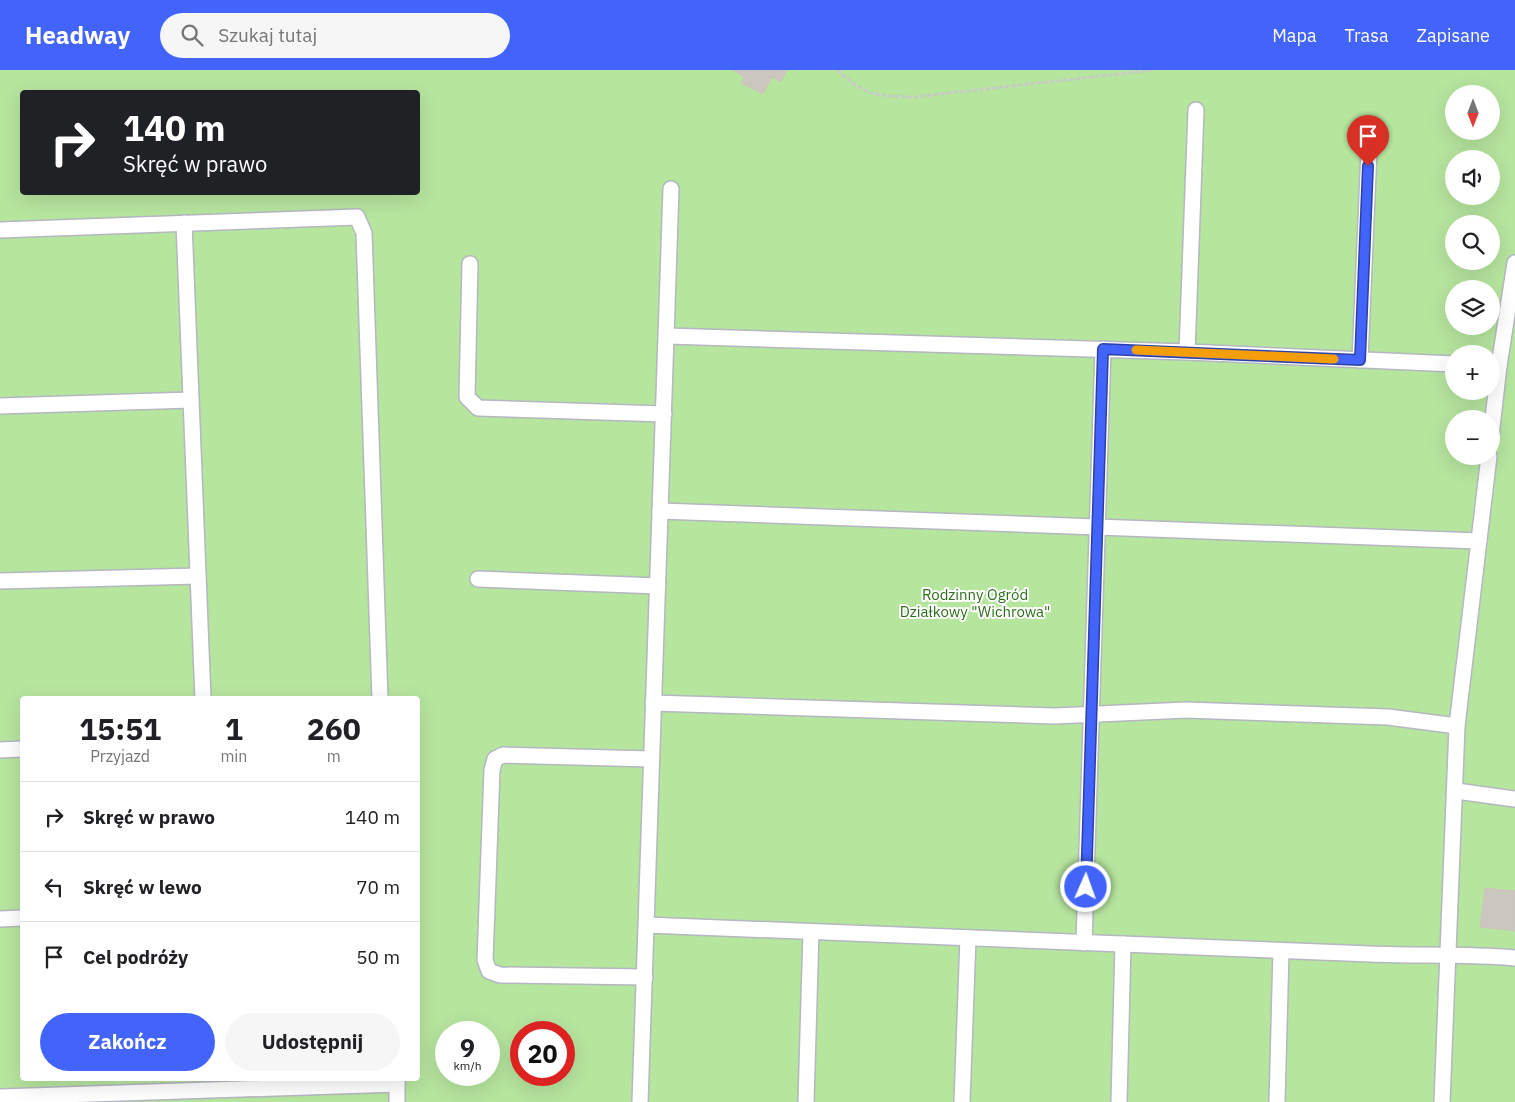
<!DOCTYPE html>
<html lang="pl">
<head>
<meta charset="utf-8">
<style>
	:root { --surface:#fff; --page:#f6f6f6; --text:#202124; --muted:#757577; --line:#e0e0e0; --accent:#4264fb }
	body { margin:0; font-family:"IBM Plex Sans",sans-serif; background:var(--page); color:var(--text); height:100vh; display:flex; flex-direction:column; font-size:19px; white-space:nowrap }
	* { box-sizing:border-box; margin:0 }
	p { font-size:16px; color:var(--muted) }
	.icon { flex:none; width:28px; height:28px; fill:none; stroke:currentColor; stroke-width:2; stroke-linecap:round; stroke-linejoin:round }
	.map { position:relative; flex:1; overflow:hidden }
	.details { position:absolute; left:20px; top:626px; width:400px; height:385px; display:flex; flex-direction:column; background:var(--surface); border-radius:5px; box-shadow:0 5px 20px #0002 }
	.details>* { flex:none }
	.hud { position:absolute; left:20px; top:20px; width:400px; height:105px; border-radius:5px; box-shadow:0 5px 20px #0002; background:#202124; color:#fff; overflow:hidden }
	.needle { width:32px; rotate:180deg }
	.tools { position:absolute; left:1445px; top:15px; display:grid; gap:10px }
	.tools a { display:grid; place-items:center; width:55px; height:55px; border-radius:50%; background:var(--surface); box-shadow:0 5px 20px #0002; font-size:25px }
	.speed { position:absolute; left:435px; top:951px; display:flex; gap:10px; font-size:25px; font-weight:700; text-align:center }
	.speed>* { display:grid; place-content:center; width:65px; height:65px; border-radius:50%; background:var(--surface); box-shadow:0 5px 20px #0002; line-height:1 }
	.speed small { font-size:12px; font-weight:400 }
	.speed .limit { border:8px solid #d22; background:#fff; color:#111 }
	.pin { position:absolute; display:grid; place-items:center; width:42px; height:42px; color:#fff; margin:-51px -21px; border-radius:50% 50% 50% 0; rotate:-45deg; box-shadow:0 0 5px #0007 }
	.pin .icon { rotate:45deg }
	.me { position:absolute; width:55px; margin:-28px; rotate:2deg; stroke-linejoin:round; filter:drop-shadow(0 0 4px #0008) }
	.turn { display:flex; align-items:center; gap:18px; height:105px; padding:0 20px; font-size:22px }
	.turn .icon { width:65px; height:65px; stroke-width:2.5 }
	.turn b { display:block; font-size:35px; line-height:42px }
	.eta { display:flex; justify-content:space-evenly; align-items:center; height:85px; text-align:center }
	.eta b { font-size:30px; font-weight:700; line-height:35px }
	.cta { display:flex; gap:10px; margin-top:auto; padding:10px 20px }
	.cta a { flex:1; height:58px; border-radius:30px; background:var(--accent); color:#fff; font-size:20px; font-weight:700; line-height:58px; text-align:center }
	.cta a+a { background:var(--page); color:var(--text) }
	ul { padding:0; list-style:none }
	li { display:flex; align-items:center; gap:15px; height:70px; padding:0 20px; border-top:1px solid var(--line) }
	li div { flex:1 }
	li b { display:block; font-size:19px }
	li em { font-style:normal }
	header { display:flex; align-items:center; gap:30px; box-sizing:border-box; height:70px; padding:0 25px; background:var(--accent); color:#fff }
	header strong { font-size:24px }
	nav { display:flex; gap:28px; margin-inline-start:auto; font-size:18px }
	.search { width:350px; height:45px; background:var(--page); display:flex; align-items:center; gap:12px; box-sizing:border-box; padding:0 18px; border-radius:28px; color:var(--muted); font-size:19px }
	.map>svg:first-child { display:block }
	.green { fill:#b6e59e; fill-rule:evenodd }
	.building { fill:#cbc7bf; stroke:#cbc5ba }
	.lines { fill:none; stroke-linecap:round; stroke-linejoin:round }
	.lane-casing { stroke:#b4b7c1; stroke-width:18 }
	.path { stroke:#c9c9c9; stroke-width:3; stroke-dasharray:4 2.5; stroke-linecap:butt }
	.lane { stroke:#fff; stroke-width:15 }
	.route-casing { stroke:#2b41a3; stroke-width:12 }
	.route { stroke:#4264fb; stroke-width:9 }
	.slow { stroke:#f59e0b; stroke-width:9 }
	.labels { text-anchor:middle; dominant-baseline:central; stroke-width:4; stroke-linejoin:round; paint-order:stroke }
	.park-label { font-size:15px; fill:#2c6e1b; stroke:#fff }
</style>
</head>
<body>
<header>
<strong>Headway</strong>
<div class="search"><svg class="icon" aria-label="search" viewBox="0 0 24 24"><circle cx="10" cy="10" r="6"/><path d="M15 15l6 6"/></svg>Szukaj tutaj</div>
<nav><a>Mapa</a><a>Trasa</a><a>Zapisane</a></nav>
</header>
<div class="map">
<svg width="1515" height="1032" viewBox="0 0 1515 1032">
	<rect width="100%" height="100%" fill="#efe9e1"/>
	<path class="green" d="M 0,0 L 1515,0 L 1515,1032 L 0,1032 ZM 22,22 L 418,22 L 418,122 L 22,122 ZM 1454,24 L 1491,24 L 1491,61 L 1454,61 ZM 1454,89 L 1491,89 L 1491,126 L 1454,126 ZM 1454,154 L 1491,154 L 1491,191 L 1454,191 ZM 1454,219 L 1491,219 L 1491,256 L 1454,256 ZM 1454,284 L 1491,284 L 1491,321 L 1454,321 ZM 1454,349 L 1491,349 L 1491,386 L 1454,386 ZM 22,629 L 418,629 L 418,1009 L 22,1009 ZM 446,962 L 489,962 L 489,1005 L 446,1005 ZM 521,962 L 564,962 L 564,1005 L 521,1005 Z"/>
	<g class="building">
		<path d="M 733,0 L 787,0 L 781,12 L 772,7 L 763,24 L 741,13 L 744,7 Z"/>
		<path d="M 1485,818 L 1515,821 L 1515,861 L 1480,857 Z"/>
	</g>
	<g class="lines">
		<defs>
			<g id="lane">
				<path d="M 184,153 L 203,629"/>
				<path d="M 0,160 L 357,147 L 364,163 L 380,629"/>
				<path d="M 470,194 L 467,327 L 478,338 L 664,344"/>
				<path d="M 667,266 L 1187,282 L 1454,294"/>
				<path d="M 1187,282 L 1196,40"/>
				<path d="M 1360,290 L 1370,57"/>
				<path d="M 1491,296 L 1499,296 L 1491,366"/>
				<path d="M 1499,296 L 1515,193"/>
				<path d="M 0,336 L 191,330"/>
				<path d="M 660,441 L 1479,471"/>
				<path d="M 478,509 L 658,516"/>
				<path d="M 0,511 L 198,506"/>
				<path d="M 653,633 L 1055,646 L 1186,640 L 1388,647 L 1457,656"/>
				<path d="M 0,680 L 22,679"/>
				<path d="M 1456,721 L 1515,729"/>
				<path d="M 0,849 L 22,848"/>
				<path d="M 647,855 L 1371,884 C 1420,886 1467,884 1515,888"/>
				<path d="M 1084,873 L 1103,279"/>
				<path d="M 645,907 L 500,905 L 489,901 L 485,890 L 492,700 L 495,689 L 503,685 L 651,689"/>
				<path d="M 397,1009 L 397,1032"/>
				<path d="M 0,1027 L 397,1014"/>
				<path d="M 640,1032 L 671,119"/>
				<path d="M 806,1032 L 811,862"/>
				<path d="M 962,1032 L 968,868"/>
				<path d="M 1119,1032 L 1123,874"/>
				<path d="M 1277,1032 L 1281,881"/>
				<path d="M 1442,1032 L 1457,656 L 1489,386"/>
			</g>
		</defs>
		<use href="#lane" class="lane-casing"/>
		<path class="path" d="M 838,0 C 865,27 878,26 914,27 L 1154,0"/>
		<use href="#lane" class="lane"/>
	</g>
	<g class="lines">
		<defs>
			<path id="route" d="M 1086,817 L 1103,279 L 1360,290 L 1368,96"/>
		</defs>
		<use href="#route" class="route-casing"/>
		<use href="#route" class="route"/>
		<path class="slow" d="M 1136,280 L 1334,289"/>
	</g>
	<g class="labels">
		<g class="park-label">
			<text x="975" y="524">Rodzinny Ogród<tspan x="975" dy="17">Działkowy "Wichrowa"</tspan></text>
		</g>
	</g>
</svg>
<div class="tools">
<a><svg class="needle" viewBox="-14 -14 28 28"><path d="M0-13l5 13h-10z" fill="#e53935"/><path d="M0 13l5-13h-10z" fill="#757577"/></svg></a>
<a><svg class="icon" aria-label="sound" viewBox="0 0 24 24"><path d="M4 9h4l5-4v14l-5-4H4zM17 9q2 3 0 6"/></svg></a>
<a><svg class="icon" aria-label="search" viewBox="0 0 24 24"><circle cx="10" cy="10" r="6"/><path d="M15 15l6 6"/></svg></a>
<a><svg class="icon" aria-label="layers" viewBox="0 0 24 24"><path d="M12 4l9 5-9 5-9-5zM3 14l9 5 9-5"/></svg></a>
<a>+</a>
<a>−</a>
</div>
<div class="speed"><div>9<small>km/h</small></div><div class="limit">20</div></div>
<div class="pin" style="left:1368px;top:96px;background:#d93025"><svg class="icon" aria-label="arrive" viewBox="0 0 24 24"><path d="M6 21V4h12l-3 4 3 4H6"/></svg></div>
<svg class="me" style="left:1086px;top:817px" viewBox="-20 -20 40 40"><circle r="17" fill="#4264fb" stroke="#fff" stroke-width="3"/><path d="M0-11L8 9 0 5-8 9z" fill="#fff"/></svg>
<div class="hud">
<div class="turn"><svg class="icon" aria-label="right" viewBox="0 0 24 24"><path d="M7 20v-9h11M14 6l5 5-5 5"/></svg><div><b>140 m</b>Skręć w prawo</div></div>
</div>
<section class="details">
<div class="eta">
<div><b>15:51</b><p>Przyjazd</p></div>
<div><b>1</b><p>min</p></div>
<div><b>260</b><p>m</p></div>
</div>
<ul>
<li><svg class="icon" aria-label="right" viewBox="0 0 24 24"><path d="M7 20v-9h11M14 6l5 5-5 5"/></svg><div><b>Skręć w prawo</b></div><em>140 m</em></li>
<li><svg class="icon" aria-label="left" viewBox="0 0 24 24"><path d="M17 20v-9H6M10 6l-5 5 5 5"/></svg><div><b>Skręć w lewo</b></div><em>70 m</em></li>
<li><svg class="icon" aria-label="arrive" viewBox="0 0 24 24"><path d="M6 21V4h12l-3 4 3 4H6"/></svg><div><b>Cel podróży</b></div><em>50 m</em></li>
</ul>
<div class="cta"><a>Zakończ</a><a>Udostępnij</a></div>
</section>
</div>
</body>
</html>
